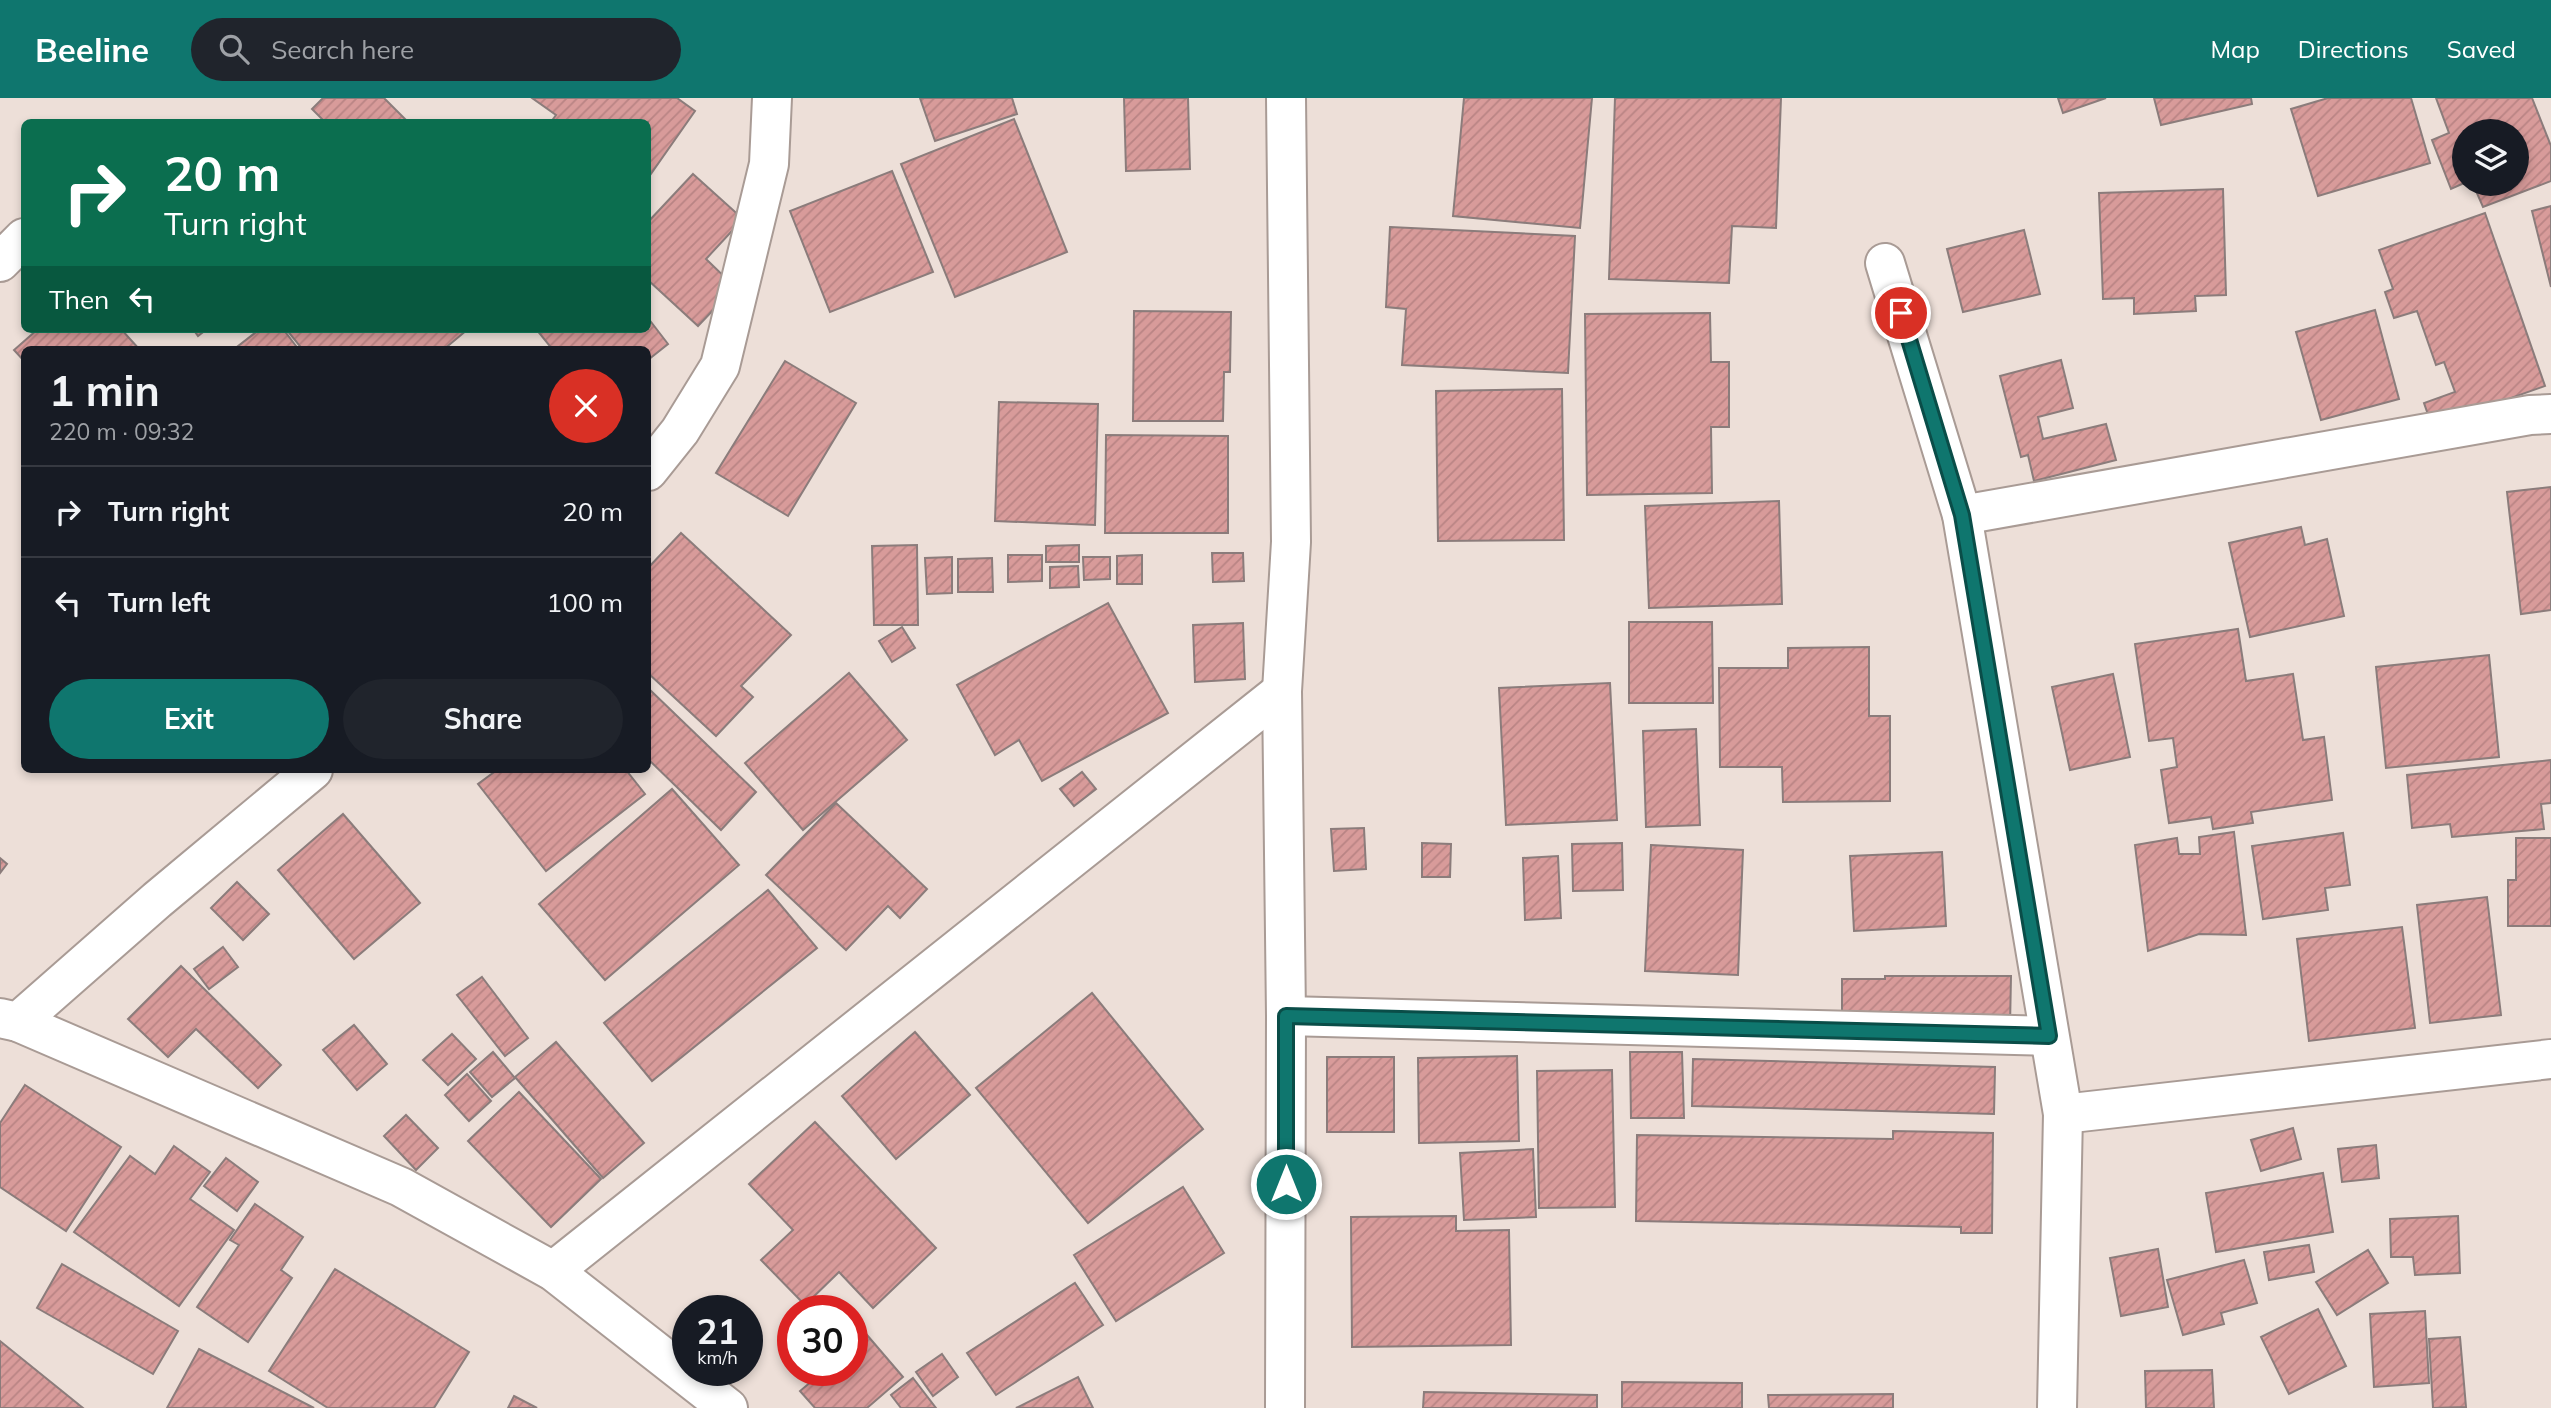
<!DOCTYPE html>
<html lang="en">
<head>
<meta charset="utf-8">
<style>
	:root { --surface:#171b24; --page:#20242c; --text:#f1f3f6; --muted:#9ea1a6; --line:#363941; --accent:#0f766e }
	body { margin:0; font-family:Mulish,sans-serif; background:var(--page); color:var(--text); height:100vh; display:flex; flex-direction:column; font-size:26px; white-space:nowrap }
	* { box-sizing:border-box; margin:0 }
	p { font-size:23px; color:var(--muted) }
	.icon { flex:none; width:38px; height:38px; fill:none; stroke:currentColor; stroke-width:2; stroke-linecap:round; stroke-linejoin:round }
	.map { position:relative; flex:1; overflow:hidden }
	.sheet { position:absolute; left:21px; top:248px; width:630px; height:427px; display:flex; flex-direction:column; background:var(--surface); border-radius:10px; box-shadow:0 4px 10px #0003 }
	.sheet>* { flex:none }
	.banner { position:absolute; left:21px; top:21px; width:630px; height:214px; border-radius:10px; box-shadow:0 4px 10px #0003; background:#0b6e4f; color:#fff; overflow:hidden }
	.tools { position:absolute; left:2452px; top:21px; display:grid; gap:14px }
	.tools a { display:grid; place-items:center; width:77px; height:77px; border-radius:50%; background:var(--surface); box-shadow:0 4px 10px #0003; font-size:35px }
	.speed { position:absolute; left:672px; top:1197px; display:flex; gap:14px; font-size:35px; font-weight:700; text-align:center }
	.speed>* { display:grid; place-content:center; width:91px; height:91px; border-radius:50%; background:var(--surface); box-shadow:0 4px 10px #0003; line-height:1 }
	.speed small { font-size:18px; font-weight:400 }
	.speed .limit { border:10px solid #d22; background:#fff; color:#111 }
	.pin { position:absolute; display:grid; place-items:center; width:60px; height:60px; color:#fff; margin:-30px; border:4px solid #fff; border-radius:50%; box-shadow:0 2px 7px #0007 }
	.me { position:absolute; width:77px; margin:-38px; rotate:0deg; stroke-linejoin:round; filter:drop-shadow(0 0 5px #0008) }
	.turn { display:flex; align-items:center; gap:24px; height:147px; padding:0 28px; font-size:32px }
	.turn .icon { width:91px; height:91px; stroke-width:2.5 }
	.turn b { display:block; font-size:49px; line-height:60px }
	.then { display:flex; align-items:center; height:66px; padding:0 28px; background:#0003; gap:14px; font-size:26px }
	.round { display:grid; place-items:center; flex:none; width:74px; height:74px; border-radius:37px; background:var(--page) }
	.headline { display:flex; align-items:center; justify-content:space-between; height:119px; padding:0 28px }
	h1 { font-size:42px; font-weight:700; line-height:52px }
	.cta { display:flex; gap:14px; margin-top:auto; padding:14px 28px }
	.cta a { flex:1; height:80px; border-radius:42px; background:var(--accent); color:#fff; font-size:28px; font-weight:700; line-height:80px; text-align:center }
	.cta a+a { background:var(--page); color:var(--text) }
	ul { padding:0; list-style:none }
	li { display:flex; align-items:center; gap:21px; height:91px; padding:0 28px; border-top:2px solid var(--line) }
	li div { flex:1 }
	li b { display:block; font-size:26px }
	li em { font-style:normal }
	header { display:flex; align-items:center; gap:42px; box-sizing:border-box; height:98px; padding:0 35px; background:var(--accent); color:#fff }
	header strong { font-size:33px }
	nav { display:flex; gap:38px; margin-inline-start:auto; font-size:24px }
	.search { width:490px; height:63px; background:var(--page); display:flex; align-items:center; gap:18px; box-sizing:border-box; padding:0 24px; border-radius:38px; color:var(--muted); font-size:26px }
	.map>svg:first-child { display:block }
	.building { fill:url(#building-hatch); stroke:#8b7c7b; stroke-width:2 }
	.lines { fill:none; stroke-linecap:round; stroke-linejoin:round }
	.minor-casing { stroke:#a99b95; stroke-width:42 }
	.minor { stroke:#fff; stroke-width:38 }
	.route-casing { stroke:#0a4d48; stroke-width:18 }
	.route { stroke:#0f766e; stroke-width:12 }
</style>
</head>
<body>
<header>
<strong>Beeline</strong>
<div class="search"><svg class="icon" aria-label="search" viewBox="0 0 24 24"><circle cx="10" cy="10" r="6"/><path d="M15 15l6 6"/></svg>Search here</div>
<nav><a>Map</a><a>Directions</a><a>Saved</a></nav>
</header>
<div class="map">
<svg width="2551" height="1310" viewBox="0 0 2551 1310">
	<defs>
		<pattern id="building-hatch" width="6" height="6" patternUnits="userSpaceOnUse" patternTransform="scale(1.75)"><rect width="6" height="6" fill="#d89b9a"/><path d="M-1 1l2-2M0 6l6-6M5 7l2-2" fill="none" stroke="#b98484"/></pattern>
	</defs>
	<rect width="100%" height="100%" fill="#eddfd8"/>
	<g class="building">
		<path d="M 323,0 L 384,0 L 408,24 L 325,24 L 312,11 Z"/>
		<path d="M 532,0 L 677,0 L 695,13 L 648,80 L 648,24 L 551,24 L 556,17 Z"/>
		<path d="M 920,0 L 1012,0 L 1017,16 L 935,43 Z"/>
		<path d="M 1124,0 L 1188,0 L 1190,71 L 1126,73 Z"/>
		<path d="M 1464,0 L 1592,0 L 1580,130 L 1453,118 Z"/>
		<path d="M 1615,0 L 1781,0 L 1776,130 L 1732,128 L 1729,185 L 1609,181 Z"/>
		<path d="M 2058,0 L 2106,0 L 2063,15 Z"/>
		<path d="M 2154,0 L 2251,0 L 2252,6 L 2161,27 Z"/>
		<path d="M 2328,0 L 2411,0 L 2430,65 L 2318,98 L 2291,11 Z"/>
		<path d="M 2436,0 L 2532,0 L 2551,48 L 2551,83 L 2483,109 L 2473,86 L 2516,86 L 2516,33 L 2464,33 L 2464,85 L 2451,91 L 2432,42 L 2449,35 Z"/>
		<path d="M 1014,21 L 1067,154 L 955,199 L 901,66 Z"/>
		<path d="M 892,73 L 933,174 L 830,214 L 790,113 Z"/>
		<path d="M 693,76 L 743,121 L 706,161 L 735,189 L 698,228 L 648,182 L 648,124 Z"/>
		<path d="M 2223,91 L 2226,197 L 2195,198 L 2196,213 L 2134,216 L 2134,200 L 2103,201 L 2099,95 Z"/>
		<path d="M 2551,108 L 2551,189 L 2532,113 Z"/>
		<path d="M 2485,115 L 2545,288 L 2432,328 L 2424,305 L 2455,294 L 2444,264 L 2436,267 L 2417,213 L 2394,220 L 2385,194 L 2393,191 L 2379,152 Z"/>
		<path d="M 1390,129 L 1575,138 L 1568,275 L 1402,267 L 1406,211 L 1386,209 Z"/>
		<path d="M 2024,132 L 2040,196 L 1963,214 L 1947,151 Z"/>
		<path d="M 2375,212 L 2399,301 L 2321,322 L 2296,234 Z"/>
		<path d="M 1134,213 L 1231,214 L 1230,274 L 1224,274 L 1223,323 L 1133,323 Z"/>
		<path d="M 1710,215 L 1711,264 L 1729,264 L 1729,329 L 1711,329 L 1712,395 L 1587,397 L 1585,216 Z"/>
		<path d="M 648,220 L 668,246 L 648,262 L 648,252 L 553,252 L 536,231 L 648,231 Z"/>
		<path d="M 38,231 L 121,231 L 140,252 L 24,252 L 24,263 L 14,252 Z"/>
		<path d="M 193,231 L 207,231 L 198,238 Z"/>
		<path d="M 260,231 L 283,231 L 299,252 L 233,252 Z"/>
		<path d="M 286,231 L 466,231 L 467,232 L 443,252 L 303,252 Z"/>
		<path d="M 2061,262 L 2073,310 L 2038,319 L 2043,341 L 2106,326 L 2116,362 L 2034,383 L 2028,357 L 2021,359 L 2000,278 Z"/>
		<path d="M 785,263 L 856,305 L 788,418 L 716,375 Z"/>
		<path d="M 1562,291 L 1564,442 L 1438,443 L 1436,293 Z"/>
		<path d="M 999,304 L 1098,306 L 1095,427 L 995,423 Z"/>
		<path d="M 1106,337 L 1228,338 L 1228,435 L 1105,435 Z"/>
		<path d="M 2551,389 L 2551,512 L 2521,516 L 2507,394 Z"/>
		<path d="M 1779,403 L 1782,506 L 1649,510 L 1645,408 Z"/>
		<path d="M 2301,429 L 2305,447 L 2327,441 L 2344,518 L 2250,539 L 2229,445 Z"/>
		<path d="M 681,435 L 791,537 L 741,588 L 753,599 L 716,638 L 648,575 L 648,470 Z"/>
		<path d="M 917,447 L 918,527 L 874,527 L 872,448 Z"/>
		<path d="M 1079,447 L 1079,464 L 1046,464 L 1046,448 Z"/>
		<path d="M 1212,455 L 1243,455 L 1244,483 L 1213,484 Z"/>
		<path d="M 1008,457 L 1042,457 L 1042,483 L 1008,484 Z"/>
		<path d="M 1142,457 L 1142,486 L 1117,486 L 1117,458 Z"/>
		<path d="M 952,459 L 952,495 L 927,496 L 925,460 Z"/>
		<path d="M 1083,459 L 1110,459 L 1110,481 L 1084,482 Z"/>
		<path d="M 992,460 L 993,494 L 958,494 L 958,461 Z"/>
		<path d="M 1078,468 L 1079,489 L 1050,490 L 1050,469 Z"/>
		<path d="M 1108,505 L 1168,615 L 1042,683 L 1019,642 L 995,657 L 957,587 Z"/>
		<path d="M 1629,524 L 1712,524 L 1713,605 L 1629,605 Z"/>
		<path d="M 1243,525 L 1245,581 L 1195,584 L 1193,527 Z"/>
		<path d="M 902,529 L 915,550 L 892,564 L 879,543 Z"/>
		<path d="M 2238,531 L 2246,583 L 2293,576 L 2303,642 L 2324,639 L 2332,702 L 2251,714 L 2253,725 L 2213,731 L 2211,719 L 2169,725 L 2161,672 L 2177,669 L 2173,640 L 2149,643 L 2135,546 Z"/>
		<path d="M 1869,549 L 1869,618 L 1890,618 L 1890,703 L 1783,704 L 1782,669 L 1720,669 L 1719,570 L 1788,570 L 1788,550 Z"/>
		<path d="M 2489,557 L 2499,659 L 2386,670 L 2376,569 Z"/>
		<path d="M 849,575 L 907,642 L 803,732 L 745,665 Z"/>
		<path d="M 2113,576 L 2130,659 L 2070,672 L 2052,589 Z"/>
		<path d="M 1610,585 L 1617,722 L 1506,727 L 1499,590 Z"/>
		<path d="M 648,590 L 756,694 L 721,732 L 648,661 Z"/>
		<path d="M 1696,631 L 1700,727 L 1646,729 L 1643,633 Z"/>
		<path d="M 2551,662 L 2551,705 L 2541,706 L 2544,731 L 2452,739 L 2450,726 L 2412,730 L 2407,677 Z"/>
		<path d="M 497,672 L 626,672 L 645,696 L 546,773 L 478,686 Z"/>
		<path d="M 1082,674 L 1096,691 L 1074,708 L 1060,691 Z"/>
		<path d="M 672,691 L 739,767 L 605,882 L 539,806 Z"/>
		<path d="M 836,705 L 927,791 L 900,820 L 888,808 L 846,852 L 766,777 Z"/>
		<path d="M 343,716 L 420,805 L 354,861 L 278,772 Z"/>
		<path d="M 1364,730 L 1366,771 L 1334,773 L 1331,731 Z"/>
		<path d="M 2234,734 L 2246,837 L 2199,836 L 2148,853 L 2135,747 L 2177,740 L 2179,756 L 2200,756 L 2199,739 Z"/>
		<path d="M 2343,735 L 2350,787 L 2325,790 L 2328,812 L 2263,821 L 2252,748 Z"/>
		<path d="M 2516,740 L 2551,740 L 2551,828 L 2508,828 L 2508,782 L 2516,782 Z"/>
		<path d="M 1422,745 L 1451,746 L 1450,779 L 1422,779 Z"/>
		<path d="M 1622,745 L 1623,792 L 1573,793 L 1572,746 Z"/>
		<path d="M 1651,747 L 1743,752 L 1738,877 L 1645,873 Z"/>
		<path d="M 1942,754 L 1946,828 L 1854,833 L 1850,758 Z"/>
		<path d="M 1558,758 L 1561,820 L 1525,822 L 1523,760 Z"/>
		<path d="M 0,760 L 7,766 L 0,775 Z"/>
		<path d="M 237,784 L 269,816 L 243,842 L 211,810 Z"/>
		<path d="M 768,792 L 817,850 L 652,983 L 604,925 Z"/>
		<path d="M 2487,799 L 2501,917 L 2430,925 L 2417,807 Z"/>
		<path d="M 2402,829 L 2415,930 L 2309,943 L 2297,841 Z"/>
		<path d="M 223,849 L 238,869 L 209,891 L 194,871 Z"/>
		<path d="M 181,868 L 281,967 L 258,990 L 196,931 L 168,959 L 128,921 Z"/>
		<path d="M 1885,878 L 2011,878 L 2010,928 L 1842,927 L 1842,881 L 1885,881 Z"/>
		<path d="M 482,879 L 528,940 L 505,958 L 457,897 Z"/>
		<path d="M 1092,895 L 1203,1031 L 1088,1125 L 976,990 Z"/>
		<path d="M 354,927 L 387,966 L 357,992 L 323,952 Z"/>
		<path d="M 915,934 L 970,997 L 896,1061 L 842,998 Z"/>
		<path d="M 452,936 L 476,961 L 448,987 L 423,962 Z"/>
		<path d="M 556,944 L 644,1045 L 603,1080 L 515,979 Z"/>
		<path d="M 493,954 L 515,980 L 492,999 L 470,974 Z"/>
		<path d="M 1630,954 L 1682,954 L 1684,1020 L 1631,1020 Z"/>
		<path d="M 1517,958 L 1519,1043 L 1419,1045 L 1418,960 Z"/>
		<rect x="1327" y="959" width="67" height="75"/>
		<path d="M 1693,961 L 1995,969 L 1994,1016 L 1692,1008 Z"/>
		<path d="M 1612,972 L 1615,1109 L 1539,1110 L 1537,973 Z"/>
		<path d="M 467,976 L 491,1003 L 469,1023 L 445,997 Z"/>
		<path d="M 25,987 L 121,1049 L 66,1133 L 0,1089 L 0,1025 Z"/>
		<path d="M 519,994 L 601,1081 L 551,1129 L 468,1043 Z"/>
		<path d="M 406,1017 L 438,1050 L 416,1072 L 384,1038 Z"/>
		<path d="M 815,1024 L 936,1150 L 873,1210 L 839,1174 L 805,1207 L 761,1162 L 793,1132 L 749,1086 Z"/>
		<path d="M 2293,1030 L 2301,1061 L 2261,1073 L 2251,1042 Z"/>
		<path d="M 1893,1033 L 1993,1035 L 1992,1135 L 1961,1135 L 1961,1129 L 1636,1123 L 1637,1037 L 1893,1041 Z"/>
		<path d="M 2376,1047 L 2379,1080 L 2342,1084 L 2338,1051 Z"/>
		<path d="M 174,1048 L 210,1074 L 190,1101 L 234,1132 L 179,1208 L 74,1134 L 130,1058 L 155,1076 Z"/>
		<path d="M 1533,1051 L 1536,1119 L 1464,1122 L 1460,1055 Z"/>
		<path d="M 226,1060 L 258,1084 L 237,1113 L 204,1088 Z"/>
		<path d="M 2323,1075 L 2333,1134 L 2216,1154 L 2206,1095 Z"/>
		<path d="M 1183,1089 L 1224,1155 L 1116,1223 L 1074,1157 Z"/>
		<path d="M 255,1106 L 303,1139 L 281,1172 L 292,1180 L 248,1244 L 197,1209 L 239,1147 L 230,1142 Z"/>
		<path d="M 1456,1118 L 1456,1133 L 1509,1132 L 1511,1247 L 1352,1249 L 1351,1119 Z"/>
		<path d="M 2458,1118 L 2460,1175 L 2415,1177 L 2413,1159 L 2391,1159 L 2390,1121 Z"/>
		<path d="M 2309,1147 L 2314,1174 L 2269,1182 L 2264,1154 Z"/>
		<path d="M 2158,1151 L 2168,1209 L 2121,1218 L 2110,1160 Z"/>
		<path d="M 2368,1152 L 2388,1185 L 2337,1217 L 2316,1184 Z"/>
		<path d="M 2244,1162 L 2257,1205 L 2221,1215 L 2224,1226 L 2183,1237 L 2167,1182 Z"/>
		<path d="M 62,1166 L 178,1233 L 153,1276 L 37,1210 Z"/>
		<path d="M 335,1171 L 469,1254 L 434,1310 L 328,1310 L 269,1273 Z"/>
		<path d="M 1075,1185 L 1103,1227 L 996,1297 L 967,1255 Z"/>
		<path d="M 2318,1211 L 2346,1268 L 2289,1296 L 2261,1239 Z"/>
		<path d="M 2425,1213 L 2429,1285 L 2374,1289 L 2370,1216 Z"/>
		<path d="M 867,1237 L 903,1279 L 867,1310 L 815,1310 L 800,1293 L 825,1272 L 852,1272 L 852,1250 Z"/>
		<path d="M 2460,1239 L 2466,1309 L 2433,1310 L 2429,1241 Z"/>
		<path d="M 0,1243 L 83,1310 L 0,1310 Z"/>
		<path d="M 199,1251 L 314,1310 L 167,1310 Z"/>
		<path d="M 942,1256 L 958,1279 L 933,1298 L 916,1274 Z"/>
		<path d="M 2212,1272 L 2214,1310 L 2146,1310 L 2145,1273 Z"/>
		<path d="M 1078,1279 L 1093,1310 L 1016,1310 Z"/>
		<path d="M 913,1280 L 936,1310 L 901,1310 L 891,1297 Z"/>
		<path d="M 1622,1284 L 1742,1285 L 1742,1310 L 1622,1310 Z"/>
		<path d="M 1424,1294 L 1597,1297 L 1597,1310 L 1423,1310 Z"/>
		<path d="M 1893,1296 L 1893,1310 L 1769,1310 L 1768,1297 Z"/>
		<path d="M 514,1298 L 537,1310 L 508,1310 Z"/>
	</g>
	<g class="lines">
		<defs>
			<g id="minor">
				<path d="M 0,164 L 24,140"/>
				<path d="M 1885,165 L 1962,417 L 2063,1016 L 2057,1310"/>
				<path d="M 648,373 L 680,333 L 720,268 L 769,66 L 772,0"/>
				<path d="M 1962,417 L 2530,317 L 2551,316"/>
				<path d="M 1286,918 L 2049,938"/>
				<path d="M 0,920 L 18,924 L 157,802 L 313,672"/>
				<path d="M 18,924 L 401,1089 L 553,1173 L 728,1310"/>
				<path d="M 2063,1016 L 2551,961"/>
				<path d="M 553,1173 L 1282,593"/>
				<path d="M 1285,1310 L 1286,918 L 1282,593 L 1291,444 L 1286,0"/>
			</g>
		</defs>
		<use href="#minor" class="minor-casing"/>
		<use href="#minor" class="minor"/>
	</g>
	<g class="lines">
		<defs>
			<path id="route" d="M 1286,1086 L 1286,918 L 2049,938 L 1962,417 L 1901,215"/>
		</defs>
		<use href="#route" class="route-casing"/>
		<use href="#route" class="route"/>
	</g>
</svg>
<div class="tools">
<a><svg class="icon" aria-label="layers" viewBox="0 0 24 24"><path d="M12 4l9 5-9 5-9-5zM3 14l9 5 9-5"/></svg></a>
</div>
<div class="speed"><div>21<small>km/h</small></div><div class="limit">30</div></div>
<div class="pin" style="left:1901px;top:215px;background:#d93025"><svg class="icon" aria-label="arrive" viewBox="0 0 24 24"><path d="M6 21V4h12l-3 4 3 4H6"/></svg></div>
<svg class="me" style="left:1286px;top:1086px" viewBox="-20 -20 40 40"><circle r="17" fill="#0f766e" stroke="#fff" stroke-width="3"/><path d="M0-11L8 9 0 5-8 9z" fill="#fff"/></svg>
<div class="banner">
<div class="turn"><svg class="icon" aria-label="right" viewBox="0 0 24 24"><path d="M7 20v-9h11M14 6l5 5-5 5"/></svg><div><b>20 m</b>Turn right</div></div>
<div class="then">Then<svg class="icon" aria-label="left" viewBox="0 0 24 24"><path d="M17 20v-9H6M10 6l-5 5 5 5"/></svg></div>
</div>
<section class="sheet">
<div class="headline"><div><h1>1 min</h1><p>220 m · 09:32</p></div><a class="round" style="background:#d93025;color:#fff"><svg class="icon" aria-label="close" viewBox="0 0 24 24"><path d="M6 6l12 12M18 6L6 18"/></svg></a></div>
<ul>
<li><svg class="icon" aria-label="right" viewBox="0 0 24 24"><path d="M7 20v-9h11M14 6l5 5-5 5"/></svg><div><b>Turn right</b></div><em>20 m</em></li>
<li><svg class="icon" aria-label="left" viewBox="0 0 24 24"><path d="M17 20v-9H6M10 6l-5 5 5 5"/></svg><div><b>Turn left</b></div><em>100 m</em></li>
</ul>
<div class="cta"><a>Exit</a><a>Share</a></div>
</section>
</div>
</body>
</html>
